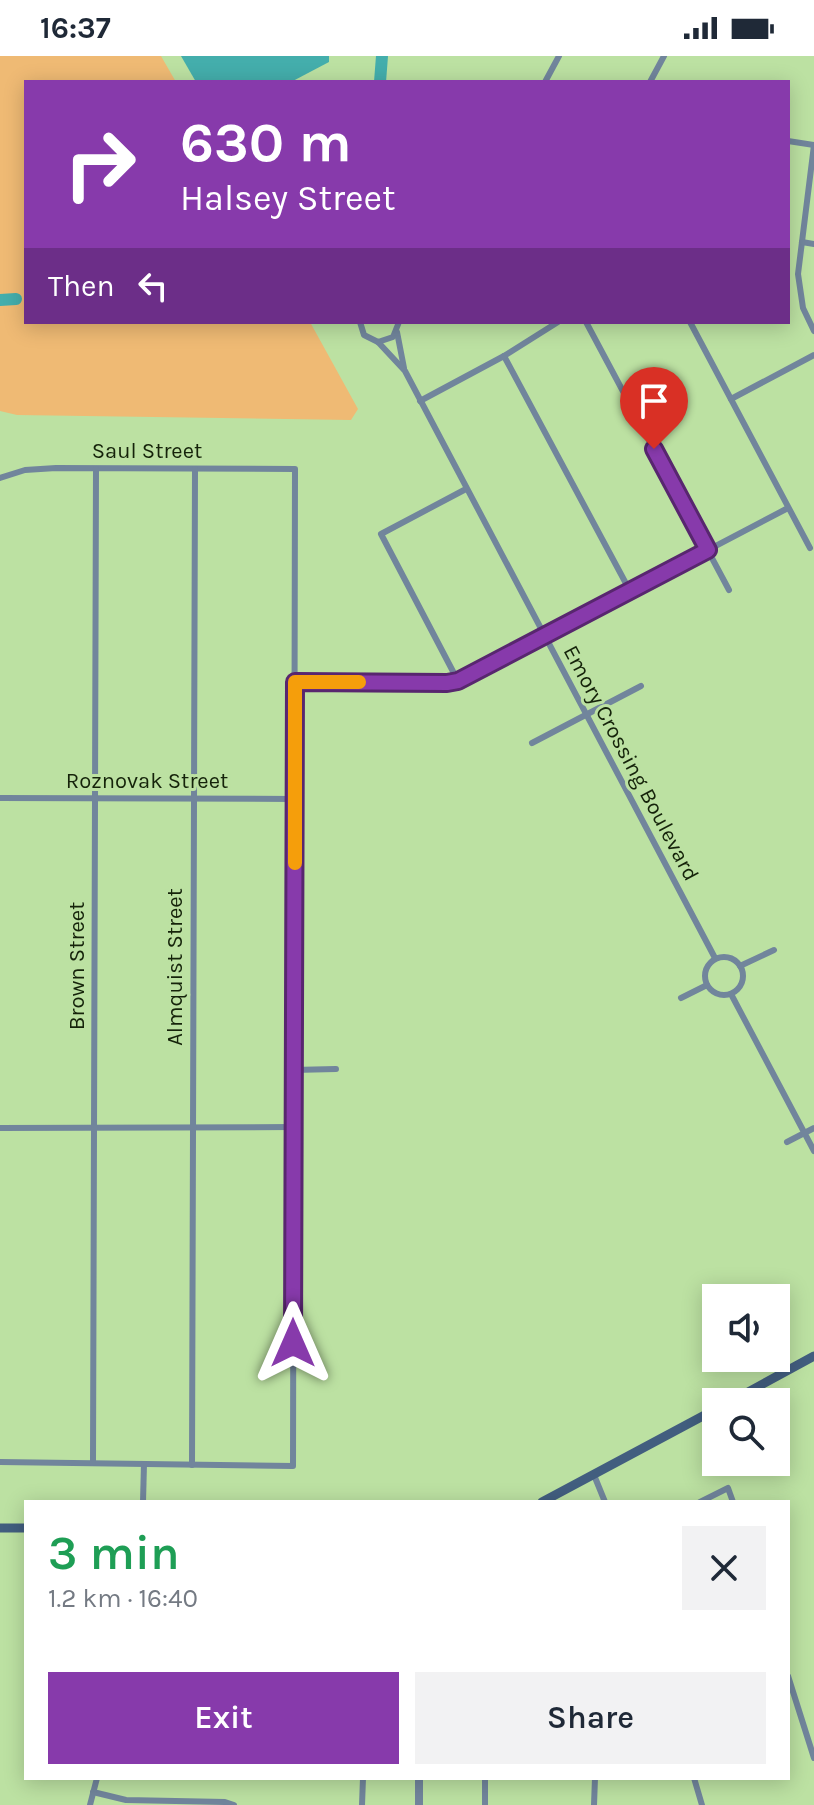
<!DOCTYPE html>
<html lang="en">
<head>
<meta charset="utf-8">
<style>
	:root { --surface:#fff; --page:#f2f2f3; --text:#1f2937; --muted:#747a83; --accent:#873aab }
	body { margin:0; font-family:Karla,sans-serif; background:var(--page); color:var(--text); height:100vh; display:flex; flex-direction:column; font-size:30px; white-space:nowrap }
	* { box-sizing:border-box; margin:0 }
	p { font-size:26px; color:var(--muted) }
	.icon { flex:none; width:44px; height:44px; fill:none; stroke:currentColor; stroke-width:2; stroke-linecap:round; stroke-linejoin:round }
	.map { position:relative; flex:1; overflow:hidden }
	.panel { position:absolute; left:24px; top:1444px; width:766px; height:280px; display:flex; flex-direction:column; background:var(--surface); border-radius:0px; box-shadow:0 4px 20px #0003 }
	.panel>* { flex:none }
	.guide { position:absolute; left:24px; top:24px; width:766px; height:244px; border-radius:0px; box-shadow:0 4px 20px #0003; background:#873aab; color:#fff; overflow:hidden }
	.controls { position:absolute; left:702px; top:1228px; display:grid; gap:16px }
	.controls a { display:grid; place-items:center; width:88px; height:88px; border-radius:0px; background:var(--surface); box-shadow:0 4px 20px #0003; font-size:40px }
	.pin { position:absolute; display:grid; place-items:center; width:68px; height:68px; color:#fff; margin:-82px -34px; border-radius:50% 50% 50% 0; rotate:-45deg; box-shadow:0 0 8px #0007 }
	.pin .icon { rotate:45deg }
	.me { position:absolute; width:88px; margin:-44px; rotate:0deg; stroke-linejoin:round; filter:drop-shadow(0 0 6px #0008) }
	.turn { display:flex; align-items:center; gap:28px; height:168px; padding:0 24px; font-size:36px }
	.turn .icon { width:104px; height:104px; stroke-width:2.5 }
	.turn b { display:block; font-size:56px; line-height:68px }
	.then { display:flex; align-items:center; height:76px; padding:0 24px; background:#0003; gap:16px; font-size:30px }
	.round { display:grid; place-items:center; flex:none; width:84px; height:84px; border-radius:0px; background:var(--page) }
	.overview { display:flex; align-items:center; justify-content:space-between; height:136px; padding:0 24px }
	h1 { font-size:48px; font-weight:600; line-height:60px; color:#1e9e55 }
	.primary-button { display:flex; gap:16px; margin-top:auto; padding:16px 24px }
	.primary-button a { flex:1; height:92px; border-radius:0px; background:var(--accent); color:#fff; font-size:32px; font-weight:600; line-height:92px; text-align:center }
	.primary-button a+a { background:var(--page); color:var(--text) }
	.status { display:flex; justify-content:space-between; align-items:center; height:56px; padding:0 40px; background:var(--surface); direction:ltr }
	.status svg { height:22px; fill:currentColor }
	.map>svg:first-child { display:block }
	.green { fill:#efba74 }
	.water { fill:#44aeac }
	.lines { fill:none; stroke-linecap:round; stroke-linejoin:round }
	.river { stroke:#44aeac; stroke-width:12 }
	.minor { stroke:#71859c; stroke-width:6 }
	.tertiary { stroke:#71859c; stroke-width:8 }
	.secondary { stroke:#425e7f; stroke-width:9 }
	.route-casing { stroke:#58266f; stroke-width:20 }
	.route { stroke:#873aab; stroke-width:14 }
	.slow { stroke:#f59e0b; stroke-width:14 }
	.labels { text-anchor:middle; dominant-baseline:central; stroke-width:6; stroke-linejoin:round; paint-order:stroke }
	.street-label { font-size:22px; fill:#15230a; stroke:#bce1a2 }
</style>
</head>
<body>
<div class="status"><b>16:37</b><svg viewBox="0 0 49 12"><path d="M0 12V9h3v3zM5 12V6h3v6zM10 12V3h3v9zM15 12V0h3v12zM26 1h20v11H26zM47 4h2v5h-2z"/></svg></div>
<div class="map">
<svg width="814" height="1749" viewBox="0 0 814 1749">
	<rect width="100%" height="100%" fill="#bce1a2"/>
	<path class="green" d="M 0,0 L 161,0 L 176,26 L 26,26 L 26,266 L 310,266 L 358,353 L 351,364 L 17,359 L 0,355 Z"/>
	<path class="water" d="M 181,0 L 329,0 L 329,6 L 291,26 L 196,26 Z"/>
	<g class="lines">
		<g class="river">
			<path d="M 380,26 L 382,0"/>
			<path d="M 0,244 L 16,243"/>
		</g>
		<g class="minor">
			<path d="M 545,26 L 559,0"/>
			<path d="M 650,26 L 664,0"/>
			<path d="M 788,85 L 814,89"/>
			<path d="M 814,89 L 798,218 L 803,252 L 814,275"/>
			<path d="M 802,186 L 814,188"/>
			<path d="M 360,266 L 364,279 L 378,286 L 393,281 L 399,266"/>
			<path d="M 586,266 L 729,534"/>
			<path d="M 690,266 L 810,492"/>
			<path d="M 397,276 L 404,312"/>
			<path d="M 378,286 L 405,315 L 715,902"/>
			<path d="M 504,300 L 630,535"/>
			<path d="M 731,343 L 814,299"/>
			<path d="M 420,345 L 504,300 L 558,266"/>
			<path d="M 0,422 L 25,414 L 56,412 L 295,413 L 293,1410 L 0,1406"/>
			<path d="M 458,625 L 381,478 L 466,433"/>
			<path d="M 295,626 L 447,627 L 458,625 L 788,452"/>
			<path d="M 532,687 L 641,630"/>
			<path d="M 0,742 L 295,743"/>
			<circle cx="724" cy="920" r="19"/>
			<path d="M 740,910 L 774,894"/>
			<path d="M 731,938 L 814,1095"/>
			<path d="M 681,942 L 707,929"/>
			<path d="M 293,1014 L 336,1013"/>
			<path d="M 0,1072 L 293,1071"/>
			<path d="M 787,1086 L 814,1072"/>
			<path d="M 93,1407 L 96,413"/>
			<path d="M 192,1409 L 195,413"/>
			<path d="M 594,1419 L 605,1446"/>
			<path d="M 143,1446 L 144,1408"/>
			<path d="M 700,1446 L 728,1432 L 733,1446"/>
			<path d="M 788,1620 L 814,1702"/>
			<path d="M 694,1722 L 702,1749"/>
			<path d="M 93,1736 L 126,1744 L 225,1746 L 234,1749"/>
			<path d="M 90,1749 L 97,1722"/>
			<path d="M 362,1749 L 363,1722"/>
			<path d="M 485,1749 L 485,1722"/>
			<path d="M 594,1749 L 595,1722"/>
		</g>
		<path class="tertiary" d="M 419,1749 L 419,1722"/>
		<g class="secondary">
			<path d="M 730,1346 L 814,1300"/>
			<path d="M 542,1446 L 716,1353"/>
			<path d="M 0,1472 L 26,1472"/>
		</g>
	</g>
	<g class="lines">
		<defs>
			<path id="route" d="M 293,1287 L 295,626 L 447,627 L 458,625 L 708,494 L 654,393"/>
		</defs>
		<use href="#route" class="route-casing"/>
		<use href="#route" class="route"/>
		<path class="slow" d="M 295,807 L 295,626 L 359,626"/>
	</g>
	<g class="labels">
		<g class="street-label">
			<text x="147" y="395">Saul Street</text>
			<text transform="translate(631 707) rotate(62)">Emory Crossing Boulevard</text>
			<text x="147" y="725">Roznovak Street</text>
			<text transform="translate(77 910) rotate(-90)">Brown Street</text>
			<text transform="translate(175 911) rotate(-90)">Almquist Street</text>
		</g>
	</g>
</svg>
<div class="controls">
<a><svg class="icon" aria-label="sound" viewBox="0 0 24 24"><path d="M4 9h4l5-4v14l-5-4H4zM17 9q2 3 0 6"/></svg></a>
<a><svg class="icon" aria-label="search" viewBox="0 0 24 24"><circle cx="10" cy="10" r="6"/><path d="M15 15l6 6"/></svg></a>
</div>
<div class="pin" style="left:654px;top:393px;background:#d93025"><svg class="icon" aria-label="arrive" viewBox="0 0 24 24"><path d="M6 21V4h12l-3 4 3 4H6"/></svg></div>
<svg class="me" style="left:293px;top:1287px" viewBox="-20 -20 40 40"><path d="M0-17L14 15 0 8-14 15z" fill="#873aab" stroke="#fff" stroke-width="4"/></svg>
<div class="guide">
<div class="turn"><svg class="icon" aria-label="right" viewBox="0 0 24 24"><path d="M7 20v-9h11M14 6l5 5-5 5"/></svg><div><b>630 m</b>Halsey Street</div></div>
<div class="then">Then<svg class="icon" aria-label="left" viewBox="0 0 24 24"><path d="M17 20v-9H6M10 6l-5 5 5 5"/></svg></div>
</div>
<section class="panel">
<div class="overview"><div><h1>3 min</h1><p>1.2 km · 16:40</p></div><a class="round"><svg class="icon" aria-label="close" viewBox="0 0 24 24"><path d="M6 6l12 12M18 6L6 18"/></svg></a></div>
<div class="primary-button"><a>Exit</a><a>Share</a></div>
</section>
</div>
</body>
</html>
